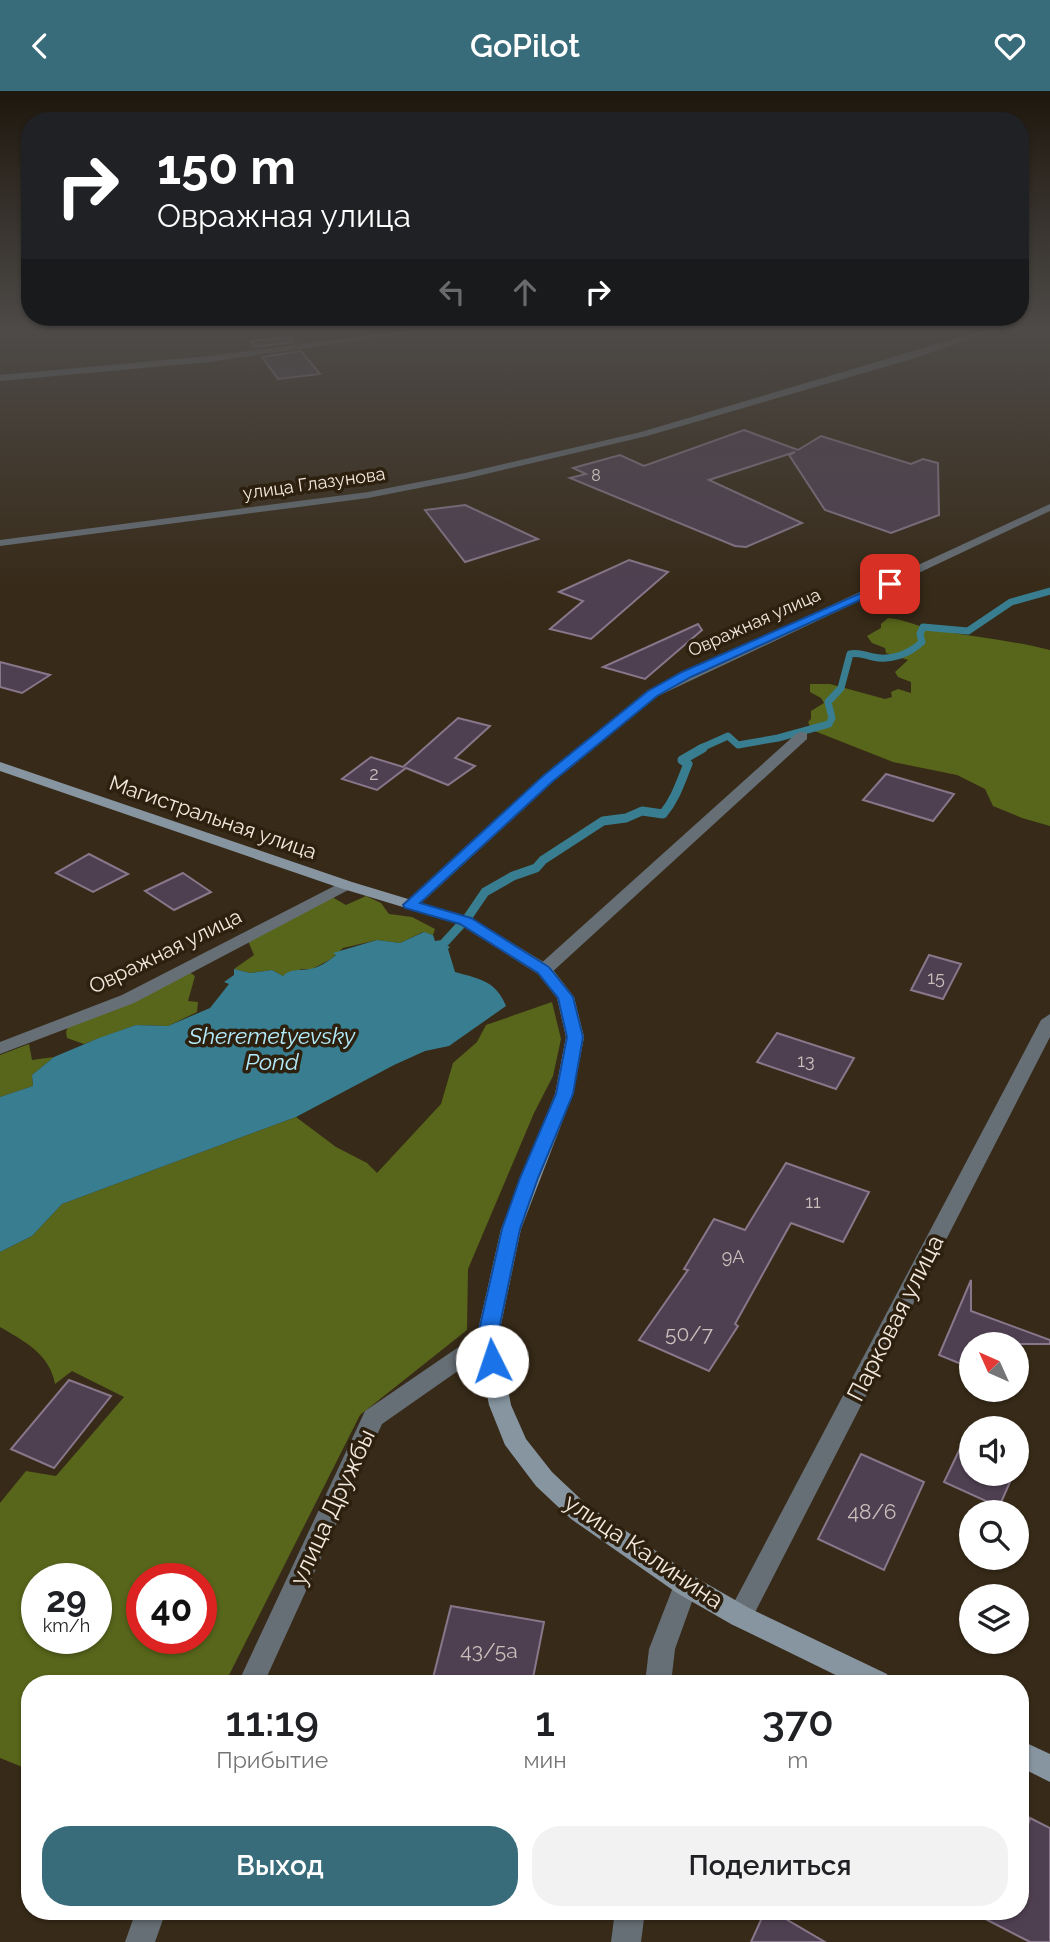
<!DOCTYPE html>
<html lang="ru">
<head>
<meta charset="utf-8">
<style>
	:root { --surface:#fff; --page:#f2f2f2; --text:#202124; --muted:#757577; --accent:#396c7a }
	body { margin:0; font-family:Raleway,sans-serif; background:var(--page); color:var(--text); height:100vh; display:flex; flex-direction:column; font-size:26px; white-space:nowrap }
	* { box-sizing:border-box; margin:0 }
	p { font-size:23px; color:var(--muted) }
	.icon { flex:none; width:38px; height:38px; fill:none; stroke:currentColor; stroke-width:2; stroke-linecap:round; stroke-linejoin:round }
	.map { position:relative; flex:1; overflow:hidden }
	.panel { position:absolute; left:21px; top:1584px; width:1008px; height:245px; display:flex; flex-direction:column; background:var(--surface); border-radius:28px; box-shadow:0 2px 5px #0004 }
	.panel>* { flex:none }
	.top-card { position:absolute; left:21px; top:21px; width:1008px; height:214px; border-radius:28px; box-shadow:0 2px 5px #0004; background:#202124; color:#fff; overflow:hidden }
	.needle { width:46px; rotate:315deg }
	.fabs { position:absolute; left:959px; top:1241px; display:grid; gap:14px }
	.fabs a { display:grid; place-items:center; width:70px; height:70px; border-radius:50%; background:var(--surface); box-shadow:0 2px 5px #0004; font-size:35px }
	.speed { position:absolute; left:21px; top:1472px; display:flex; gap:14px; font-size:35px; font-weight:700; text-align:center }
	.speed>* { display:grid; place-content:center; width:91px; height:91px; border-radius:50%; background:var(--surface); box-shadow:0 2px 5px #0004; line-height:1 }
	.speed small { font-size:18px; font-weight:400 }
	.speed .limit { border:10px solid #d22; background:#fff; color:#111 }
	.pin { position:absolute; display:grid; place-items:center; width:60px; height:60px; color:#fff; margin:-30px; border-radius:14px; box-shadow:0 4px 10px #0006 }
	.me { position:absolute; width:77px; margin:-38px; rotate:356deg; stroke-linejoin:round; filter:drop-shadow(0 0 5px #0008) }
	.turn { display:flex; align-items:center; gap:24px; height:147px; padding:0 21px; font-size:32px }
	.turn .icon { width:91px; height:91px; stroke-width:2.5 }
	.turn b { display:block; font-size:49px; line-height:60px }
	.lanes { display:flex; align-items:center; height:66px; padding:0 21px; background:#0003; justify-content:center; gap:35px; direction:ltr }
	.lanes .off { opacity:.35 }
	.eta { display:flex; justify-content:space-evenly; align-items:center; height:119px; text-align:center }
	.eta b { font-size:42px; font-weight:600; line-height:49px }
	.button { display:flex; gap:14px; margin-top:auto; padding:14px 21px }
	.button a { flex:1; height:80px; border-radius:28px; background:var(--accent); color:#fff; font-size:28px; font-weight:600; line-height:80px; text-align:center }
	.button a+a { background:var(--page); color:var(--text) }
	header { display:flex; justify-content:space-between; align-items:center; height:91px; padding:0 21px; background:var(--accent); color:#fff; font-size:32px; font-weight:600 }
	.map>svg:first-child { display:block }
	.forest { fill:#58661b; fill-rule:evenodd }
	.water { fill:#387e90 }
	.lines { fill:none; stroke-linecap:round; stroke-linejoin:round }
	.stream-far1 { stroke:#387e90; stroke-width:7 }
	.stream { stroke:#387e90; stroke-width:9 }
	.building { fill:#4f4051; stroke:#88778a; stroke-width:2 }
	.lane { fill:#666f76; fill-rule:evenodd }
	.street { fill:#666f76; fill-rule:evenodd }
	.secondary { fill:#8795a0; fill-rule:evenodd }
	.route { fill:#1a73e8; stroke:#114b97; stroke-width:2 }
	.labels { text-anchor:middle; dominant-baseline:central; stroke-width:7; stroke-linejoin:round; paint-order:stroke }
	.far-number-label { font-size:16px; fill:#c9bfbb }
	.far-street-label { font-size:18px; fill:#f2e9de; stroke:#2d200f }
	.number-label { font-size:18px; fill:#c9bfbb }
	.street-label { font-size:21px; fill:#f2e9de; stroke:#2d200f }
	.near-number-label { font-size:21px; fill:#c9bfbb }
	.water-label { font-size:23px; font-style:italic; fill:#b3ecfc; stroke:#2d200f }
	.near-street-label { font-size:24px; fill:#f2e9de; stroke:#2d200f }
</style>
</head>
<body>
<header><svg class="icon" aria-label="back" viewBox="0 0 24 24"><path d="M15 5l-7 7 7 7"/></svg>GoPilot<svg class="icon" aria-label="heart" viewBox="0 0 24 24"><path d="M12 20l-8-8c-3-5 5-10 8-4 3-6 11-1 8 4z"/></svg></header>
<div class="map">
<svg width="1050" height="1851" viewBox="0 0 1050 1851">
	<rect width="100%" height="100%" fill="#372a18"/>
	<g class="forest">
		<path d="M 888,527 C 904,528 916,535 931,538 C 971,546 1011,549 1050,559 L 1050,735 L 1022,727 L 993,715 L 985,698 L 957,684 L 893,671 L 812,639 L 808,631 L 811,628 L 811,620 L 824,612 L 821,607 L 810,601 L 810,593 L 830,593 L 885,608 L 892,606 L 891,601 L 898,598 L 911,602 L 911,591 L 898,586 L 895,581 L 908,569 L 886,562 L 885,557 L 872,552 L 867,545 L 881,537 L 881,533 Z"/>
		<path d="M 366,805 L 381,812 L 389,823 L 412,826 L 435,838 L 433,844 L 423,841 L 400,852 L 377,849 L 343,857 L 331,868 L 312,878 L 302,878 L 283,885 L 272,879 L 250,882 L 234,878 L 254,864 L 248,850 L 332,806 L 346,814 Z"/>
		<path d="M 189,881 L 195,885 L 188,910 L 198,911 L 197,921 L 168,935 L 136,934 L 84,953 L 67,947 L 66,941 L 68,936 Z"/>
		<path d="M 552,911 L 561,948 L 553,985 L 534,1022 L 468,1178 L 467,1239 L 360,1324 L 225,1592 L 30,1592 L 30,1679 L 0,1667 L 0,1412 L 26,1380 L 56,1385 L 124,1306 L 72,1280 L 55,1293 C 50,1263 24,1250 0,1236 L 0,1161 L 32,1145 L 62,1113 L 296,1026 L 336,1056 L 367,1072 L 377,1082 L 441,1013 L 453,972 L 477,951 L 486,934 ZM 37,1488 L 96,1488 L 96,1547 L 37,1547 ZM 142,1488 L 201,1488 L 201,1547 L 142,1547 Z"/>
		<path d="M 29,953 L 32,969 L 54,966 L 32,984 L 33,995 L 0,1006 L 0,964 Z"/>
	</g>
	<path class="water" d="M 424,841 L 433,844 L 435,850 L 442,849 L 448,852 L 446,854 L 450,856 L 448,858 L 455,881 C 480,888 496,890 506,915 L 449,955 L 425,960 L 394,974 L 296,1026 L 62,1113 L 32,1145 L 0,1161 L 0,1006 L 33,995 L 32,984 L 54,966 L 99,947 L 136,934 L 168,935 L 210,917 L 229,893 L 224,891 L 234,884 L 234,878 L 250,882 L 272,879 L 283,885 C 291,877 300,880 310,878 C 318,877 329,870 336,864 L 333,862 L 377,849 L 400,852 Z"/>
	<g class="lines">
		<path class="stream-far1" d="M 699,658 L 728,645 L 738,654 L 778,647 L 829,633 L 832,627 L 828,611 L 841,597 L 850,563 C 859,561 864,564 873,566 C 891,570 909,563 922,551 L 920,543 L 923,536 L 968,540 L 1011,511 L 1050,500"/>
		<path class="stream" d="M 445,851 L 468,826 L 485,801 L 513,785 L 536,777 L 543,769 L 603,730 L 626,727 L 642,720 L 663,723 C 676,707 680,692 688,673 L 682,669 L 703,657"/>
	</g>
	<g class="building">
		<path d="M 290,246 L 294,251 L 255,256 L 251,250 Z"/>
		<path d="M 301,260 L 320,283 L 278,288 L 262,266 Z"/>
		<path d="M 744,339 L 798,359 L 821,345 L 911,373 L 923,368 L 938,372 L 939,424 L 891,442 L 825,419 L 789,364 L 795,361 L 709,389 L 802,432 L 746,456 L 735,455 L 570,387 L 586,383 L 573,377 L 620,364 L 644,375 Z"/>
		<path d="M 465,414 L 538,448 L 465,471 L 425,419 Z"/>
		<path d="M 629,469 L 668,481 L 591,548 L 550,538 L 583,510 L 559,501 Z"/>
		<path d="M 698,533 L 702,539 L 645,588 L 603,576 Z"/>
		<path d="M 0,571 L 50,584 L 22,602 L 0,596 Z"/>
		<path d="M 458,627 L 490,635 L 455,667 L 475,675 L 448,694 L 406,677 L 377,699 L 342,688 L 371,666 L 403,676 Z"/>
		<path d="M 886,683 L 954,703 L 933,730 L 863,709 Z"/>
		<path d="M 89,763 L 128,783 L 93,801 L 56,782 Z"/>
		<path d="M 183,782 L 211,801 L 174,819 L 145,800 Z"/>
		<path d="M 929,864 L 961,873 L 943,908 L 911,899 Z"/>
		<path d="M 777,942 L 854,967 L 836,998 L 757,971 Z"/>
		<path d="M 786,1072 L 869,1101 L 843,1151 L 791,1132 L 735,1233 L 738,1235 L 709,1280 L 639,1249 L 688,1179 L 684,1178 L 714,1128 L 745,1139 Z"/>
		<path d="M 971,1189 L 971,1220 L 1050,1249 L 1050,1253 L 971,1253 L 971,1277 L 939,1264 Z"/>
		<path d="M 69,1289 L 111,1305 L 54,1377 L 11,1358 Z"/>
		<path d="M 966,1345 L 971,1348 L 971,1382 L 1014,1382 L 999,1416 L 944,1391 Z"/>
		<path d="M 861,1363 L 924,1391 L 884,1479 L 818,1448 Z"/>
		<path d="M 451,1515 L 544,1531 L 532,1592 L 464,1592 L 433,1587 Z"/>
		<path d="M 1030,1727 L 1050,1737 L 1050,1851 L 1030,1851 L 970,1820 L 1020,1820 L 1020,1760 Z"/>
		<path d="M 765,1820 L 772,1820 L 825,1851 L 751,1851 Z"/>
	</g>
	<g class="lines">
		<path class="lane" d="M 802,641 L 807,642 L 807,648 L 550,883 L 538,883 L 536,879 L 538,875 L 797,642 Z"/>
		<g class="street">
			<path d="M 409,239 L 430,239 L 209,271 L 0,290 L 0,284 L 209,265 Z"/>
			<path d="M 984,239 L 996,239 L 912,268 L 647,345 L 465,388 L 368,407 L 0,455 L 0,449 L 368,401 L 465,382 L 641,341 Z"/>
			<path d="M 1050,413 L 1050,420 L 658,605 L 553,691 L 416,817 L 410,819 L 402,814 L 543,685 L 648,599 Z"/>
			<path d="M 346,789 L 354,794 L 352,797 L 134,912 L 0,963 L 0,951 L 122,904 Z"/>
			<path d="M 1050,923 L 1050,946 L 749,1533 L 740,1537 L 731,1533 L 727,1525 L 731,1517 L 1041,929 Z"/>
			<path d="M 487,1239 L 495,1242 L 498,1248 L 495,1254 L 382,1333 L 264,1592 L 238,1592 L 365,1320 L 479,1242 Z"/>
			<path d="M 686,1483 L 695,1486 L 698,1494 L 675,1558 L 671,1592 L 645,1592 L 649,1558 L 677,1486 Z"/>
			<path d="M 136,1820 L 166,1820 L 155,1851 L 125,1851 Z"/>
			<path d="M 615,1820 L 645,1820 L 641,1851 L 611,1851 Z"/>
		</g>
		<g class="secondary">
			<path d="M 0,671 L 352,791 L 471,827 L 550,875 L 574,906 L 584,946 L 573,1003 L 521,1138 L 498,1248 L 511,1314 L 526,1348 L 552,1381 L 587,1414 L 695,1486 L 749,1517 L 887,1583 L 891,1592 L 852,1592 L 731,1533 L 677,1502 L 571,1428 L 536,1395 L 505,1354 L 489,1314 L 476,1248 L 501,1138 L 555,1003 L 566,946 L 557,907 L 538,883 L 459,833 L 340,797 L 0,680 Z"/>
			<path d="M 1020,1649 L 1050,1663 L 1050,1691 L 1020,1676 Z"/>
		</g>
	</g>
	<linearGradient id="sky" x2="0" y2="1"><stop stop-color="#1e170d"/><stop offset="0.48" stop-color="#4d4a48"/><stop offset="1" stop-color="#4d4a48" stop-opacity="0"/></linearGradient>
	<rect width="1050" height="498" fill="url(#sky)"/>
	<path class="route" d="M 886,491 L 895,493 L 691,586 L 657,605 L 552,691 L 420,812 L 471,827 L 549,876 L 573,906 L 583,946 L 573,1003 L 538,1087 L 520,1138 L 497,1248 L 502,1270 L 499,1275 L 492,1278 L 484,1275 L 477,1248 L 502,1138 L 520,1087 L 556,1003 L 567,946 L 558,907 L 538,882 L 460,833 L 405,817 L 403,814 L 543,685 L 648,600 L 682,581 Z"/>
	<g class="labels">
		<g class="far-number-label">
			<text x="596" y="384">8</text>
		</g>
		<g class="far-street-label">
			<text transform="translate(314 392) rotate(-8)">улица Глазунова</text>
			<text transform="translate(754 531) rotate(-24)">Овражная улица</text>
		</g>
		<g class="number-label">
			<text x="374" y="682">2</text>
			<text x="936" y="886">15</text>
			<text x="806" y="969">13</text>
			<text x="813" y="1110">11</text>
			<text x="733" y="1165">9А</text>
		</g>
		<g class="street-label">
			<text transform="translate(213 726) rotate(19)">Магистральная улица</text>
			<text transform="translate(165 860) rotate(-26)">Овражная улица</text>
		</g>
		<g class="near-number-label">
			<text x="689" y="1242">50/7</text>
			<text x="872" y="1420">48/6</text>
			<text x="489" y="1559">43/5а</text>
		</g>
		<g class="water-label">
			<text x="272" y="944">Sheremetyevsky<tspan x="272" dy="26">Pond</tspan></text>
		</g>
		<g class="near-street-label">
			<text transform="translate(895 1227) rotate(-63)">Парковая улица</text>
			<text transform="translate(332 1416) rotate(-65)">улица Дружбы</text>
			<text transform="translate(644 1460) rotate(34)">улица Калинина</text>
		</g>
	</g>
</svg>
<div class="fabs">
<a><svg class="needle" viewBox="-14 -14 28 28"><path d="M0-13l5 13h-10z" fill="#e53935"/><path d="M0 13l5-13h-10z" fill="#757577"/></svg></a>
<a><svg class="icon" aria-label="sound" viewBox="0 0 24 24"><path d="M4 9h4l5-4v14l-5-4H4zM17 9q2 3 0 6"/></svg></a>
<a><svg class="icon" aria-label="search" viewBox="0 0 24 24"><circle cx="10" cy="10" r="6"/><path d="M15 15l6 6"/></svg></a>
<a><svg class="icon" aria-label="layers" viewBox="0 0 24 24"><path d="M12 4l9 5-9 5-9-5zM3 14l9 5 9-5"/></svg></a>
</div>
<div class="speed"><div>29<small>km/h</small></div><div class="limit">40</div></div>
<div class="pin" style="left:890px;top:493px;background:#d93025"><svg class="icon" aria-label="arrive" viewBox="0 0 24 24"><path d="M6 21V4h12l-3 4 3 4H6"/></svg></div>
<svg class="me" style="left:492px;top:1270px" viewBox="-20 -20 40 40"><circle r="19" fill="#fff"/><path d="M0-13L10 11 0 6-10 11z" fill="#1a73e8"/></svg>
<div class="top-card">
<div class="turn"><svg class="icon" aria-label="right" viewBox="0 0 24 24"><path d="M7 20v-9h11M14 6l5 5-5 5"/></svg><div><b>150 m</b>Овражная улица</div></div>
<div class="lanes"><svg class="icon off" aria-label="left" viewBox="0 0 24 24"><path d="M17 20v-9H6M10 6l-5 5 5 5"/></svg><svg class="icon off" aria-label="ahead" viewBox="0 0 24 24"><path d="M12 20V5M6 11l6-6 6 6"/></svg><svg class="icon" aria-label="right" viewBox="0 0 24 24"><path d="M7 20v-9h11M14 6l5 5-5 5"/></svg></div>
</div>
<section class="panel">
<div class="eta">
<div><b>11:19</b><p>Прибытие</p></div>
<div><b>1</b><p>мин</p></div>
<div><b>370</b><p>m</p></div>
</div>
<div class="button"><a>Выход</a><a>Поделиться</a></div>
</section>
</div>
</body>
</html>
